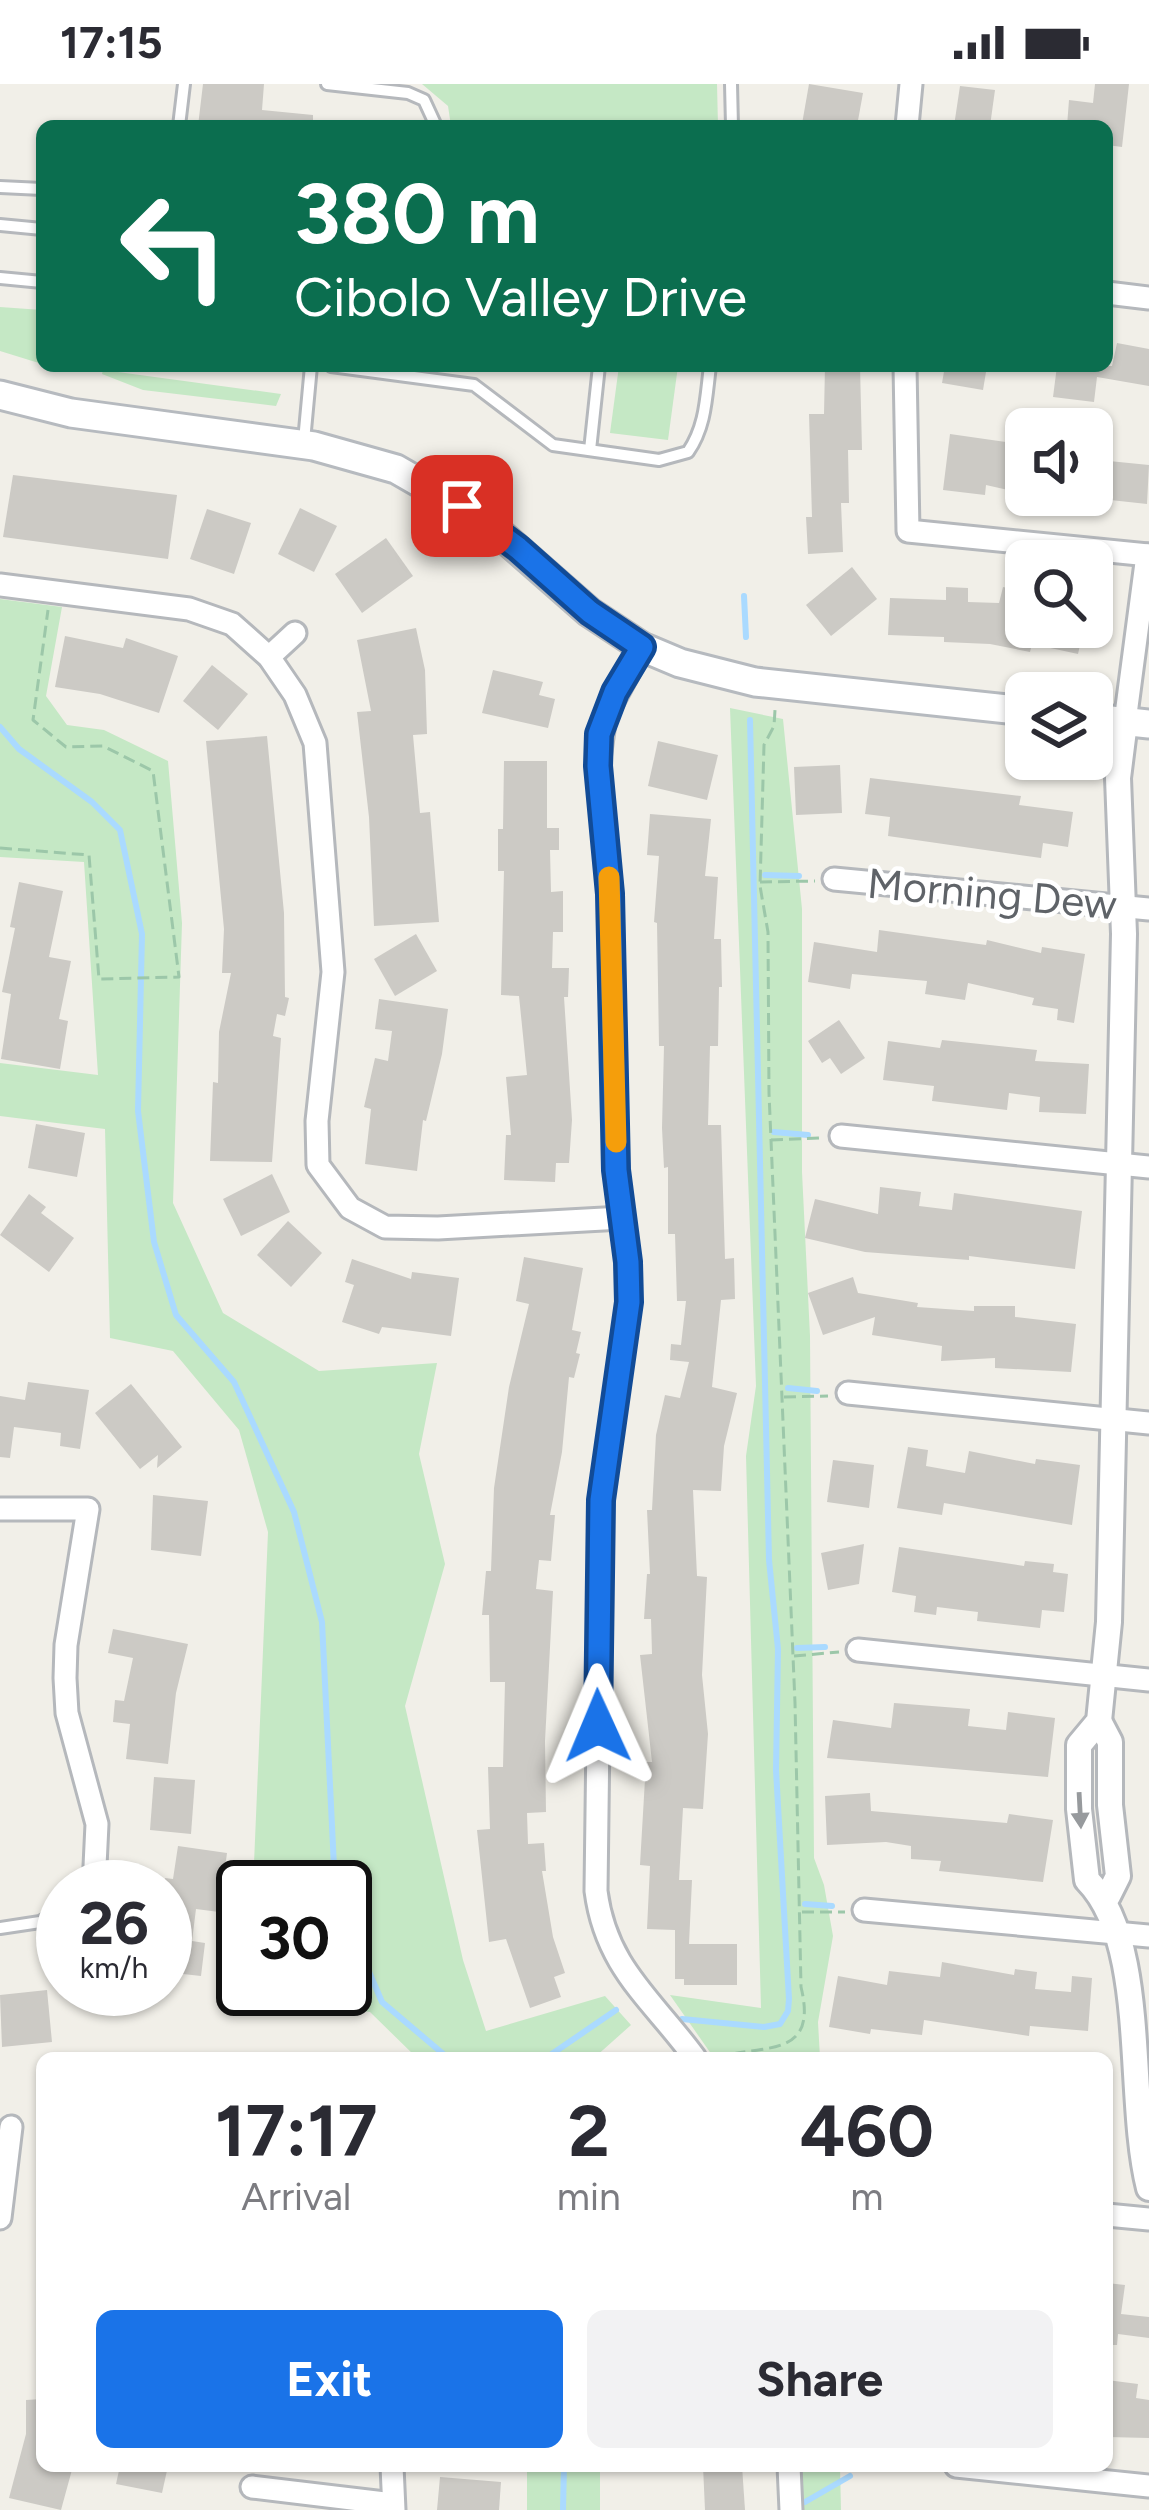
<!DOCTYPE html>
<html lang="en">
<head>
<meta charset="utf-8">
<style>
	:root { --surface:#fff; --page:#f2f2f3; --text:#2b2b33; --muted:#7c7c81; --accent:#1a73e8 }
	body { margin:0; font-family:Figtree,sans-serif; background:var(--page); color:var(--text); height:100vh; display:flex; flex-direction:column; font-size:45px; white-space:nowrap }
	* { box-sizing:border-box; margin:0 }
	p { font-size:39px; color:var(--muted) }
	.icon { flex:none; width:66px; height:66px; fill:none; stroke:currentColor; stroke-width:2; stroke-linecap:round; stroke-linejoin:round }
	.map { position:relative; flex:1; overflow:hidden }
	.panel { position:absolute; left:36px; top:1968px; width:1077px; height:420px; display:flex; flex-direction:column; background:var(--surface); border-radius:18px; box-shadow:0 3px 9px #0004 }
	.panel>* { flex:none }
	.top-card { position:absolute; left:36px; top:36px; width:1077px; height:252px; border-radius:18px; box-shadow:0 3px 9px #0004; background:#0b6e4f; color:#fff; overflow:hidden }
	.fabs { position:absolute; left:1005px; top:324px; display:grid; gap:24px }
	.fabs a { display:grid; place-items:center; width:108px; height:108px; border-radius:18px; background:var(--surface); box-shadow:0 3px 9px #0004; font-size:60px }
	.speed { position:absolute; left:36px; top:1776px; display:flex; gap:24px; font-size:60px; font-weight:700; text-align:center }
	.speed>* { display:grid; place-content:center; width:156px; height:156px; border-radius:50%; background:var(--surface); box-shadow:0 3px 9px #0004; line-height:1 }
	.speed small { font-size:30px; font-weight:400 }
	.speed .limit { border:6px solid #111; border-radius:18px; background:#fff; color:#111 }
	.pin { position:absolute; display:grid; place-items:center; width:102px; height:102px; color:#fff; margin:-51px; border-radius:24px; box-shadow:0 6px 18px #0006 }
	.me { position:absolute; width:132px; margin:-66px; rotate:359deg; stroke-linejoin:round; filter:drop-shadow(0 0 9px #0008) }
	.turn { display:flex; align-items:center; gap:42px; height:252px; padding:0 60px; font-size:54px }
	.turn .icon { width:156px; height:156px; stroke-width:2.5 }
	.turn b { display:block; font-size:84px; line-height:102px }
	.eta { display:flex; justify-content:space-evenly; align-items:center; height:204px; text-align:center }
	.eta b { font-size:72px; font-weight:700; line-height:84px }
	.button { display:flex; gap:24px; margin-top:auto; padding:24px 60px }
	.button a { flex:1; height:138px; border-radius:18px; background:var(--accent); color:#fff; font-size:48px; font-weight:700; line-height:138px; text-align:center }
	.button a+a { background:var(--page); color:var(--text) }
	.status { display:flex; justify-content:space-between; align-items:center; height:84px; padding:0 60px; background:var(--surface); direction:ltr }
	.status svg { height:33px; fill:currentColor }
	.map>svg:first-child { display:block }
	.green { fill:#c5e8c5 }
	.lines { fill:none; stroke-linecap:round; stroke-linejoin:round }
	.stream { stroke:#aadaff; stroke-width:6 }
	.building { fill:#cccac5 }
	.service-casing { stroke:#b5b8bc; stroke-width:16 }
	.minor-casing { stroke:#b5b8bc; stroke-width:27 }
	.tertiary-casing { stroke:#b5b8bc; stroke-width:30 }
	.secondary-casing { stroke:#b6babf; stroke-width:33 }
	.path { stroke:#9cc7a9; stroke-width:3; stroke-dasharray:12 6; stroke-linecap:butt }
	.service { stroke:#fff; stroke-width:10 }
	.minor { stroke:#fff; stroke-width:21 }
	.tertiary { stroke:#fff; stroke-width:24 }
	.secondary { stroke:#fff; stroke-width:27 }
	.oneway { fill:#979a9d }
	.route-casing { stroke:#114b97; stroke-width:30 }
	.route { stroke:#1a73e8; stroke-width:21 }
	.slow { stroke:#f59e0b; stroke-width:21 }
	.labels { text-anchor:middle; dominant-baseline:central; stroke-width:9; stroke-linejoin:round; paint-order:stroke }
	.street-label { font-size:42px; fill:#5f6368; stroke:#fff }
</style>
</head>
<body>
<div class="status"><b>17:15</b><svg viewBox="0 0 49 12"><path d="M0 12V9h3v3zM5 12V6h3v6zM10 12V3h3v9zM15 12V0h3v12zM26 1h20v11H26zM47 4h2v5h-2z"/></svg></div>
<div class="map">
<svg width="1149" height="2426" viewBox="0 0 1149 2426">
	<rect width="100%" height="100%" fill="#f1efe8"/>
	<g class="green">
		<path d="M 422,0 L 717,0 L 718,42 L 451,42 L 448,22 Z"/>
		<path d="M 0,223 L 42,226 L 42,280 L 0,267 Z"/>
		<path d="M 619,282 L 678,282 L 668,356 L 610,349 Z"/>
		<path d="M 103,286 L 281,310 L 276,322 L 143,306 L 102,290 Z"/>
		<path d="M 0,515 L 62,523 L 46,612 L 67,641 L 104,646 L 168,677 L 182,839 L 173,1119 L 223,1229 L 291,1270 L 319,1287 L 437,1279 L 419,1370 L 445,1480 L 405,1622 L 463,1876 L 486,1947 L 605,1912 L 631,1941 L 594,1974 L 417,1974 L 370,1928 L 248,1911 L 248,1905 L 345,1905 L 345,1803 L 253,1803 L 268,1448 L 239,1346 L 173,1267 L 110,1254 L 105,1045 L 0,1032 L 0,979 L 98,991 L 84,778 L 0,773 Z"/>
		<path d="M 730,624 L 783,635 L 802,825 L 802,1088 L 810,1252 L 814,1774 L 824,1801 L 833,1852 L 818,1938 L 820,1974 L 714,1974 L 670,1911 L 761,1924 L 746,1372 L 756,1302 Z"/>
		<rect x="527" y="2382" width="73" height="44"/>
		<path d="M 798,2382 L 840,2382 L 841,2426 L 799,2426 Z"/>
	</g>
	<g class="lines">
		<g class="stream">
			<path d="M 744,512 L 746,553"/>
			<path d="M 0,643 L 19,665 L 92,718 L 120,746 L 142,850 L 138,1027 L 154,1158 L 176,1231 L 234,1298 L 294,1428 L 322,1538 L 335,1803"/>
			<path d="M 765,791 L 799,792"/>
			<path d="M 774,1048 L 808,1051"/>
			<path d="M 788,1304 L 817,1307"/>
			<path d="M 797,1564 L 825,1563"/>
			<path d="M 805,1820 L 832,1822"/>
			<path d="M 345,1832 L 382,1918 L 448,1974"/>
			<path d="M 682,1935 L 764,1943 L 780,1940 L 788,1927 L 789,1915 L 776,1686 L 778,1565 L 769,1476 L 750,636"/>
			<path d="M 546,1974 L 616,1926"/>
			<path d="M 805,2418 L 850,2392"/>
			<path d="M 563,2426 L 564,2382"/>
		</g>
	</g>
	<g class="building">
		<path d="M 203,0 L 264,0 L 262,26 L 313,31 L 313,42 L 198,42 Z"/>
		<path d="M 809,0 L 863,9 L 857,42 L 802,40 Z"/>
		<path d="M 1095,0 L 1129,0 L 1122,63 L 1107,61 L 1107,42 L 1067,42 L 1069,16 L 1093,19 Z"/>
		<path d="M 960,2 L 995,6 L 990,42 L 954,42 Z"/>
		<path d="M 1117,259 L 1149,265 L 1149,302 L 1097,293 L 1094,318 L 1053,313 L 1057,282 L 1112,282 Z"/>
		<path d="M 825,282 L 860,282 L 862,366 L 848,366 L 849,419 L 841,419 L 843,468 L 808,470 L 806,433 L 812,433 L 809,330 L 824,330 Z"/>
		<path d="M 945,282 L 987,282 L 983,306 L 942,299 Z"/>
		<path d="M 950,350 L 1026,361 L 1026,410 L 986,401 L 985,411 L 943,406 Z"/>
		<path d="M 1109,377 L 1149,381 L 1147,420 L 1092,414 L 1092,386 L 1108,388 Z"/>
		<path d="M 13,391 L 177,411 L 168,475 L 3,453 Z"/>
		<path d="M 300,424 L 337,442 L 314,488 L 278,470 Z"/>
		<path d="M 207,425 L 251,439 L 234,490 L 190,475 Z"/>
		<path d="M 386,454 L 413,492 L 362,529 L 335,490 Z"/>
		<path d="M 852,483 L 877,515 L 831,552 L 806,521 Z"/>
		<path d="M 946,503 L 968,504 L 968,518 L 999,519 L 1003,503 L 1026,508 L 1026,543 L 1084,543 L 1078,570 L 1032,560 L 1030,568 L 990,560 L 944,558 L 944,553 L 888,551 L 890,514 L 946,516 Z"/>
		<path d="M 416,544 L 425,586 L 427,650 L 413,651 L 420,729 L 430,728 L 439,838 L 374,842 L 369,733 L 357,628 L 371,627 L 357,556 Z"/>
		<path d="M 65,552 L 123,564 L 126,554 L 178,572 L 159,629 L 100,610 L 55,603 Z"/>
		<path d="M 212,581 L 248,610 L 218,646 L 183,617 Z"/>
		<path d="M 493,586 L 543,598 L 539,611 L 555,615 L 548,644 L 482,629 Z"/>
		<path d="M 267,652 L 284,829 L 285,913 L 289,914 L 285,932 L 277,930 L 273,952 L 281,954 L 272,1078 L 210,1077 L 213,998 L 218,999 L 219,948 L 231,889 L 222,889 L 224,845 L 206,657 Z"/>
		<path d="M 658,657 L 718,671 L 707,716 L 648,702 Z"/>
		<path d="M 504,677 L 547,677 L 547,744 L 559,744 L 559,766 L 550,766 L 551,808 L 563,807 L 563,848 L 553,848 L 552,884 L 569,884 L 568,913 L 564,913 L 572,1036 L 569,1079 L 556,1079 L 555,1098 L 504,1096 L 506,1051 L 511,1051 L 506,993 L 527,991 L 519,912 L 501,911 L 504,787 L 498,787 L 498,745 L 503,745 Z"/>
		<path d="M 840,681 L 842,729 L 796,731 L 794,683 Z"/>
		<path d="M 870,694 L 1021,712 L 1019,721 L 1073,728 L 1068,763 L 1043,759 L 1041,774 L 888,752 L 890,733 L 865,730 Z"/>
		<path d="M 650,730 L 711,735 L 705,792 L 718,793 L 714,855 L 721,855 L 722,903 L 719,903 L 718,962 L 710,962 L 708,1041 L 721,1041 L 725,1175 L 734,1174 L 735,1215 L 721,1216 L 712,1303 L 737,1309 L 724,1362 L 721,1407 L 693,1406 L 697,1492 L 707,1493 L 702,1591 L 708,1650 L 703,1725 L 683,1724 L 679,1796 L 692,1796 L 689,1860 L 737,1860 L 737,1901 L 684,1901 L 684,1895 L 675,1895 L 675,1846 L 647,1845 L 650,1782 L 640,1781 L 646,1678 L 652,1678 L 640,1571 L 652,1570 L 651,1535 L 644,1535 L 647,1490 L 650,1490 L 647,1426 L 652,1426 L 656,1351 L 665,1311 L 680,1314 L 689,1278 L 670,1276 L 671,1260 L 681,1261 L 686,1217 L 677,1217 L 675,1150 L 668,1150 L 668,1083 L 664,1084 L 662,1044 L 664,962 L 659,962 L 657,839 L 654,838 L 659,772 L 647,771 Z"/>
		<path d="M 19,798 L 63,807 L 49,873 L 71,877 L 59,935 L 68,937 L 60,985 L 1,975 L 11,910 L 2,908 L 15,844 L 10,843 Z"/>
		<path d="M 879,846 L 986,861 L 987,856 L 1041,869 L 1042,863 L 1085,870 L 1074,939 L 1057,936 L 1058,925 L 1032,921 L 1034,914 L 968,899 L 965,916 L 925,910 L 927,897 L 852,890 L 850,905 L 808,898 L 814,858 L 877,868 Z"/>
		<path d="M 416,850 L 437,887 L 395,912 L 374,875 Z"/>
		<path d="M 379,915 L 448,925 L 442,970 L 426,1037 L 423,1036 L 417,1087 L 365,1080 L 371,1025 L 364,1023 L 375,974 L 388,977 L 392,947 L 375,945 Z"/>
		<path d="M 839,936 L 865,974 L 841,990 L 830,974 L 822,979 L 808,957 Z"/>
		<path d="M 942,956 L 1037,966 L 1035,977 L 1089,980 L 1086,1030 L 1039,1028 L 1040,1013 L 1009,1009 L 1007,1026 L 932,1017 L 934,1002 L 883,996 L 888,957 L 940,964 Z"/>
		<path d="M 36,1040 L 85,1049 L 77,1093 L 28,1084 Z"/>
		<path d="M 272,1090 L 290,1128 L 241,1152 L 223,1115 Z"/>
		<path d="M 880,1103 L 921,1108 L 919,1122 L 952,1126 L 954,1109 L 1082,1127 L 1075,1185 L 969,1172 L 969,1176 L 865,1168 L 805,1154 L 815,1115 L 878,1130 Z"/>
		<path d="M 29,1110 L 46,1123 L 41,1129 L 74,1154 L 49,1188 L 0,1151 Z"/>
		<path d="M 288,1137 L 322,1169 L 291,1203 L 257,1171 Z"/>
		<path d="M 524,1173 L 583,1184 L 572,1246 L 581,1248 L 576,1269 L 580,1270 L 574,1294 L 569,1293 L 562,1368 L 550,1431 L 555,1431 L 551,1477 L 539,1476 L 536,1505 L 553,1507 L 545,1657 L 546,1728 L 527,1729 L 528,1760 L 544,1759 L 546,1787 L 542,1787 L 553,1853 L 565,1889 L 554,1893 L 561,1913 L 530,1924 L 506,1855 L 489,1858 L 477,1746 L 490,1745 L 488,1683 L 503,1683 L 505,1598 L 490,1598 L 489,1531 L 482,1531 L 486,1487 L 491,1487 L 494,1404 L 509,1303 L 529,1220 L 516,1217 Z"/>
		<path d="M 352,1175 L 411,1195 L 412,1188 L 459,1194 L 451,1252 L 382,1243 L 379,1250 L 342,1238 L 354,1201 L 345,1198 Z"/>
		<path d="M 853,1193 L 858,1209 L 918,1219 L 917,1223 L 974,1227 L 974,1222 L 1015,1222 L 1015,1233 L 1076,1240 L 1071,1288 L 995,1284 L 995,1274 L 941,1277 L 942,1262 L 872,1251 L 875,1233 L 823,1251 L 808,1209 Z"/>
		<path d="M 28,1298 L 89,1306 L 80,1365 L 60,1362 L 61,1349 L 14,1343 L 10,1374 L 0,1373 L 0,1312 L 25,1316 Z"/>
		<path d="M 131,1300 L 182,1363 L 157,1384 L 158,1371 L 140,1385 L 95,1329 Z"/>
		<path d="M 908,1363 L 928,1366 L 926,1382 L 965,1389 L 969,1367 L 1035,1380 L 1036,1375 L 1080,1381 L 1072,1441 L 944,1419 L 942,1431 L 897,1424 Z"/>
		<path d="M 833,1376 L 874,1381 L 869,1424 L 827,1418 Z"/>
		<path d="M 153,1411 L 208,1417 L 201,1472 L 151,1466 Z"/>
		<path d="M 864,1460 L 859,1500 L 828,1506 L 821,1469 Z"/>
		<path d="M 899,1463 L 1024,1482 L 1025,1477 L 1054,1480 L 1053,1488 L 1068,1490 L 1064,1528 L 1042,1526 L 1040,1544 L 977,1537 L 978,1528 L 937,1523 L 936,1531 L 914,1528 L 916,1512 L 892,1508 Z"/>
		<path d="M 113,1545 L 188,1560 L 176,1609 L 168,1680 L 126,1675 L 130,1640 L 113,1638 L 115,1616 L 124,1617 L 133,1574 L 108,1569 Z"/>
		<path d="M 894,1619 L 970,1625 L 968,1642 L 1006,1646 L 1008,1628 L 1055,1634 L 1048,1693 L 827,1674 L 833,1636 L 891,1644 Z"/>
		<path d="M 154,1693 L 195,1696 L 191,1750 L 150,1746 Z"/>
		<path d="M 870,1709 L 871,1727 L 1007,1739 L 1009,1730 L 1053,1736 L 1043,1798 L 939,1787 L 941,1777 L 911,1775 L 911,1762 L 886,1758 L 827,1761 L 825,1712 Z"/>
		<path d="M 178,1762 L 227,1769 L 219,1828 L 196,1825 L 192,1857 L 205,1859 L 201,1892 L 165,1888 L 165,1794 L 173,1795 Z"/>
		<path d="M 942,1878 L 1014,1891 L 1015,1885 L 1037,1888 L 1035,1905 L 1071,1908 L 1072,1892 L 1092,1894 L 1088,1947 L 1030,1942 L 1029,1952 L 924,1936 L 922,1951 L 871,1945 L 870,1950 L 829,1943 L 838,1892 L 887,1901 L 889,1887 L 940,1893 Z"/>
		<path d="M 47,1906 L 52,1958 L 2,1963 L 0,1911 Z"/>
		<path d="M 1107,2199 L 1125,2201 L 1121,2230 L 1149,2233 L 1149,2254 L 1118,2250 L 1117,2261 L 1107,2261 Z"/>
		<path d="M 1107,2296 L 1138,2300 L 1136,2314 L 1149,2316 L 1149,2354 L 1107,2353 Z"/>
		<path d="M 42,2315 L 42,2382 L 73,2382 L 61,2426 L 9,2414 L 26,2350 L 26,2316 Z"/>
		<path d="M 120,2382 L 168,2382 L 162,2409 L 116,2400 Z"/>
		<path d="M 703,2382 L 742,2382 L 745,2426 L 705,2426 Z"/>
		<path d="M 440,2393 L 501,2398 L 499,2426 L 437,2426 Z"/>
	</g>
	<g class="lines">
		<defs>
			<g id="service">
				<path d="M 327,0 L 408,9 L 424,16 L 436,42"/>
				<path d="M 731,0 L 732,42"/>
				<path d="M 179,42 L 184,0"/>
				<path d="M 0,103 L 42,105"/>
				<path d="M 0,141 L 42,145"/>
				<path d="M 0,194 L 42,198"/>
				<path d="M 331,282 L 474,301 L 553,361 L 659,376 L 688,368 C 706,342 706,313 710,282"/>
				<path d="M 304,357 L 311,282"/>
				<path d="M 590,366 L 599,282"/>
				<path d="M 0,1844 L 40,1838 L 63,1825"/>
			</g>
			<g id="minor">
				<path d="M 907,42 L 911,0"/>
				<path d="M 1107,209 L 1149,214"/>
				<path d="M 905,282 L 908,447 L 1149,471"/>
				<path d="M 0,501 L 189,525 L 232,540 L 269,573 L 295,611 L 315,659 L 333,888 L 317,1037 L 318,1081 L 350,1124 L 385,1143 L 438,1144 L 622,1134"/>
				<path d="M 642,563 L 605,632 L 598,682 L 611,810 L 616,1086 L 628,1178 L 629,1218 L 601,1416 L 596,1807 C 606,1884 652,1915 695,1974"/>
				<path d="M 269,573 L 295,549"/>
				<path d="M 1125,638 L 1147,471"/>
				<path d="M 834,795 L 1149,825"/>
				<path d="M 841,1052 L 1149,1083"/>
				<path d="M 848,1309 L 1149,1339"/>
				<path d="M 0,1425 L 88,1425 L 66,1561 L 65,1594 L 67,1629 L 97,1740 L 94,1803"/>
				<path d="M 858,1566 L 1149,1596"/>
				<path d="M 864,1826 L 1149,1852"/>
				<path d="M 1107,2131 L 1149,2135"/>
				<path d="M 0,2134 L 11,2043"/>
				<path d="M 392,2382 L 394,2426"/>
				<path d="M 789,2382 L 791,2426"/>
				<path d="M 956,2382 L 1149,2402"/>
				<path d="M 252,2403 L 393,2420"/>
			</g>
			<g id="tertiary">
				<path d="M 1125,638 L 1118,694 L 1124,850 L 1109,1538 L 1099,1637 L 1079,1661 L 1079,1725 L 1087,1796 C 1149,1859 1126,2013 1149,2104"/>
				<path d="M 1099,1637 L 1110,1658 L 1110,1721 L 1118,1792 L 1108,1812"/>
			</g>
			<g id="secondary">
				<path d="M 0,311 L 71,329 L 314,362 L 396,385 L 483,435 L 589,528 L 642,563 L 680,579 L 755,598 L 1026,627"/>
				<path d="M 1092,634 L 1149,640"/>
			</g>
		</defs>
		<use href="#service" class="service-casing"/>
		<use href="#minor" class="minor-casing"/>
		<use href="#tertiary" class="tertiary-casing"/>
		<use href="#secondary" class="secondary-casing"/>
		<g class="path">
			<path d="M 0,764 L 89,771 L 99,895 L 179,893 L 153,687 L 103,662 L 66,663 L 33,636 L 48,526"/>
			<path d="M 760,798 L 815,797"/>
			<path d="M 771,1056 L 821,1054"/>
			<path d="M 784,1313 L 828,1312"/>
			<path d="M 794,1572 L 839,1568"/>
			<path d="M 802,1828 L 845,1828"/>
			<path d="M 716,1974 C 761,1959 819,1977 801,1903 L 795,1619 L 769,1009 L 768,848 L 760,802 L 764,661 L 774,642 L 775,626"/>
		</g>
		<use href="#service" class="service"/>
		<use href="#minor" class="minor"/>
		<use href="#tertiary" class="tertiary"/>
		<use href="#secondary" class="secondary"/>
	</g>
	<defs><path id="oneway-solid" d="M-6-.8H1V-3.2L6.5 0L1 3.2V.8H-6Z" transform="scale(3)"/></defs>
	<use class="oneway" href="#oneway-solid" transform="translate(1080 1726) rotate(87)"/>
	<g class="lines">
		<defs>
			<path id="route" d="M 462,422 L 518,464 L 590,528 L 642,563 L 615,608 L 599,650 L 598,682 L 610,810 L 616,1086 L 628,1178 L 629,1218 L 601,1416 L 598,1642"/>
		</defs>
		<use href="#route" class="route-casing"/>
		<use href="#route" class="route"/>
		<path class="slow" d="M 609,793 L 616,1058"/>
	</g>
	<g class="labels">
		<g class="street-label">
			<text transform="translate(992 810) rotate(5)">Morning Dew</text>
		</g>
	</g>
</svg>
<div class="fabs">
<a><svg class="icon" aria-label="sound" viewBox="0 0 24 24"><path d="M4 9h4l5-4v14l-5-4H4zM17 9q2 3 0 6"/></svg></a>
<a><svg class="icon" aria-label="search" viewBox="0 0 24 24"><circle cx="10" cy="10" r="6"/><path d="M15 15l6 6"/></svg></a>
<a><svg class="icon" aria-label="layers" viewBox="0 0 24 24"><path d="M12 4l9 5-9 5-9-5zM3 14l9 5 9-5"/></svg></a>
</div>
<div class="speed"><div>26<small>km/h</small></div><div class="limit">30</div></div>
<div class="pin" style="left:462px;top:422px;background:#d93025"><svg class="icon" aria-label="arrive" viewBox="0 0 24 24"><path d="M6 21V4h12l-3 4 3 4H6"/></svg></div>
<svg class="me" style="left:598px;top:1642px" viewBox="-20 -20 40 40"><path d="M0-17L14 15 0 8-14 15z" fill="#1a73e8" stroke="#fff" stroke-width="4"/></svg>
<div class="top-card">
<div class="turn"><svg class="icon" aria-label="left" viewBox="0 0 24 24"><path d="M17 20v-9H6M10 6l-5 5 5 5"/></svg><div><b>380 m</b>Cibolo Valley Drive</div></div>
</div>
<section class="panel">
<div class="eta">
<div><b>17:17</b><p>Arrival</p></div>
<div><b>2</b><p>min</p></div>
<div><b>460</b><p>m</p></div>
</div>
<div class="button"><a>Exit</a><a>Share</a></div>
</section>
</div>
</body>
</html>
